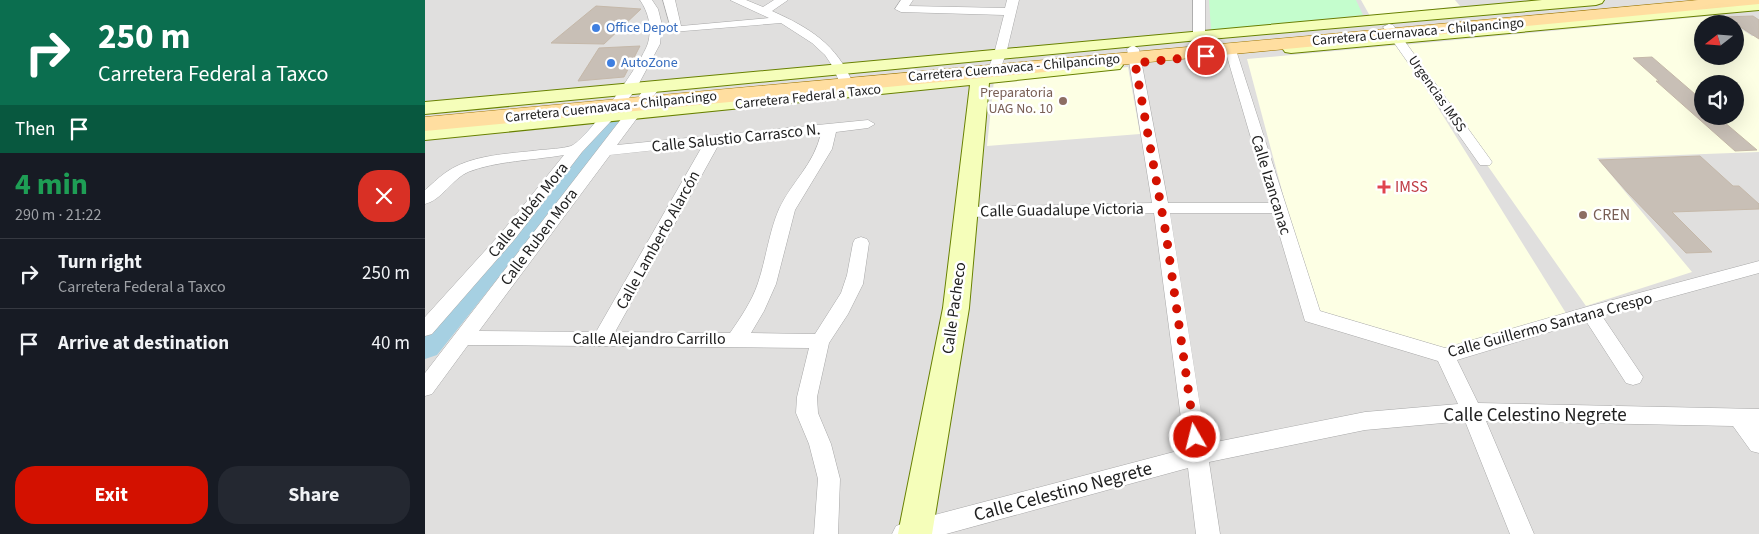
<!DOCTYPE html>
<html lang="en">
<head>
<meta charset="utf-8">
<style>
	:root { --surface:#171b24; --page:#242831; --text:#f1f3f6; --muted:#9ea1a6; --line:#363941; --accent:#d31100 }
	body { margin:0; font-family:"Source Sans 3",sans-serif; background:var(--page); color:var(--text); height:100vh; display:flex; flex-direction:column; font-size:19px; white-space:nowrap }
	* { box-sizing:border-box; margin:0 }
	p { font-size:16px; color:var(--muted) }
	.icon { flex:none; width:28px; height:28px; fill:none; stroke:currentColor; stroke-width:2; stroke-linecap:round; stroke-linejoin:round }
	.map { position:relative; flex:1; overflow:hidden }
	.side { display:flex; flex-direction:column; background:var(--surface); width:425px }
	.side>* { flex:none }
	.top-card { background:#0b6e4f; color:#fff; overflow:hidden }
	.needle { width:32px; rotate:253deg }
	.buttons { position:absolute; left:1269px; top:15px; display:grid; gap:10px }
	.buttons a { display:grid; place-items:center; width:50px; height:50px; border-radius:50%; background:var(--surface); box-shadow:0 5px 20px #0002; font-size:25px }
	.pin { position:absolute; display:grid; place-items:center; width:42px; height:42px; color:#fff; margin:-21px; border:2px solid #fff; border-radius:50%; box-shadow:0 1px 5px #0007 }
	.me { position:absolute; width:55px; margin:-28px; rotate:352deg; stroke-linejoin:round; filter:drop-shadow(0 0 4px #0008) }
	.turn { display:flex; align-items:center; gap:18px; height:105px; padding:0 15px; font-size:22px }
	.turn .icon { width:65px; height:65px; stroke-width:2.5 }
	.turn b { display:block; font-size:35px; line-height:42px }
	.then { display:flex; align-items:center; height:48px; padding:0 15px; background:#0003; gap:10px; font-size:19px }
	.round { display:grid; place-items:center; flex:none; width:52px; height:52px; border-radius:20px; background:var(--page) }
	.headline { display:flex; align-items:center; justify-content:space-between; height:85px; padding:0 15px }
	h1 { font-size:30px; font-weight:700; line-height:38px; color:#1e9e55 }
	.cta { display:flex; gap:10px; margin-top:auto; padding:10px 15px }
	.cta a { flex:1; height:58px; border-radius:20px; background:var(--accent); color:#fff; font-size:20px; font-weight:700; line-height:58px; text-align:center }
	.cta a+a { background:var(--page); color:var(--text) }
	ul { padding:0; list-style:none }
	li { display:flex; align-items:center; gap:15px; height:70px; padding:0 15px; border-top:1px solid var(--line) }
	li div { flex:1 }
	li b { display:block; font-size:19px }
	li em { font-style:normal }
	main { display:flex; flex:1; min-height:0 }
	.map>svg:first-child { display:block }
	.residential { fill:#e0dfde; fill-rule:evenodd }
	.education { fill:#fdffe4; fill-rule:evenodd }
	.park { fill:#c4fdcd }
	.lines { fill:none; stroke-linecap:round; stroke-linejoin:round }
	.river { fill:#a6d0e2; fill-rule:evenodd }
	.building { fill:#c8bfb6; stroke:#c5b8a9 }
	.street-casing { stroke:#a8a8a8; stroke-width:1 }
	.secondary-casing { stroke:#688100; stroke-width:2 }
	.primary-casing { stroke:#9f7700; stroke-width:1 }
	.street { fill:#fff; fill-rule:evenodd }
	.secondary { fill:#f5feba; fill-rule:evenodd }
	.primary { fill:#ffdea0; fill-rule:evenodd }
	.route { stroke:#d31100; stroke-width:9; stroke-dasharray:0 16.2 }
	.shop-dot { fill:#3f7fe0; stroke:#fff; stroke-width:2 }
	.education-dot { fill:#8d6e63; stroke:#fff; stroke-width:2 }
	.health-dot { fill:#e0444e; stroke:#fff; stroke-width:2 }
	.labels { text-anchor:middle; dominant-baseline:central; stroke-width:5; stroke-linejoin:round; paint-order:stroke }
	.far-shop-label { font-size:14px; fill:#366cbe; stroke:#fff; text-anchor:start }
	.far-street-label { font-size:14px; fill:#212121; stroke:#fff }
	.far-education-label { font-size:14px; fill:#785e54; stroke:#fff; text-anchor:end }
	.street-label { font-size:16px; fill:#212121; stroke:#fff }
	.health-label { font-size:16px; fill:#be3a42; stroke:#fff; text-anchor:start }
	.education-label { font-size:16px; fill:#785e54; stroke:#fff; text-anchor:start }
	.near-street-label { font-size:19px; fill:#212121; stroke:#fff }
</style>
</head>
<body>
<main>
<section class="side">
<div class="top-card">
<div class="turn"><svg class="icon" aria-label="right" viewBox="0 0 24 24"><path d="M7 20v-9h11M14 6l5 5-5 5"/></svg><div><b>250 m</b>Carretera Federal a Taxco</div></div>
<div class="then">Then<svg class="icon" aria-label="arrive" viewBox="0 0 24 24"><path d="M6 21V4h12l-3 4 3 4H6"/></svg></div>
</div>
<div class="headline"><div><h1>4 min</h1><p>290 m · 21:22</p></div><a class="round" style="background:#d93025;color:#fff"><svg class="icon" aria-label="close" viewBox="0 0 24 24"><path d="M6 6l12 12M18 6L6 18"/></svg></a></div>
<ul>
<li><svg class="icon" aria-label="right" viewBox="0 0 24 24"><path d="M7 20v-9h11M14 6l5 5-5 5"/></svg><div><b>Turn right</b><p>Carretera Federal a Taxco</p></div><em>250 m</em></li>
<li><svg class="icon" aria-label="arrive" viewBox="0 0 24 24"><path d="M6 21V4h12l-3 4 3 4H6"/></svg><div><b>Arrive at destination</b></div><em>40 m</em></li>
</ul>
<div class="cta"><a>Exit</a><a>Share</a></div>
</section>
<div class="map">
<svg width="1334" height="534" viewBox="0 0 1334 534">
	<rect width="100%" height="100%" fill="#f2f0e8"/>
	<path class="residential" d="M 0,0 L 1334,0 L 1334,534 L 0,534 ZM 1278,24 L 1310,24 L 1310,56 L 1278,56 ZM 1278,84 L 1310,84 L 1310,116 L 1278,116 Z"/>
	<g class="education">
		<path d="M 936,0 L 1030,0 L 1035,6 L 945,16 Z"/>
		<path d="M 1295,15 L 1309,24 L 1278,24 L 1278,56 L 1310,56 L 1310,25 L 1327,36 L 1334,36 L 1334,152 L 1172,158 L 1267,272 L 1161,306 L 978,45 ZM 1278,84 L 1310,84 L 1310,116 L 1278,116 Z"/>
		<path d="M 974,45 L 1144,318 L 1019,351 L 890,315 L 822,59 Z"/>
		<path d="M 703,67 L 715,134 L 562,146 L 569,80 Z"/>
	</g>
	<path class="park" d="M 784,0 L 931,0 L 938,15 L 786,30 Z"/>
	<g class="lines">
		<path class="river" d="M 185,111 L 193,113 L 197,118 L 193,123 L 139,195 L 12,355 L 0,359 L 0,323 L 121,183 L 177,113 Z"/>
	</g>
	<g class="building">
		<path d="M 171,6 L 216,9 L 179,44 L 126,43 Z"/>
		<path d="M 1328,16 L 1334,20 L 1334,39 L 1300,17 Z"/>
		<path d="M 215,46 L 199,77 L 153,81 L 174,48 Z"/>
		<path d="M 1227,57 L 1278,101 L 1278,116 L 1292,116 L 1332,150 L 1310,151 L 1231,81 L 1234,81 L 1208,58 Z"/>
		<path d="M 1275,156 L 1308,186 L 1314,186 L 1334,204 L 1334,209 L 1247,212 L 1287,252 L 1261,253 L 1203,193 L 1174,160 Z"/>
	</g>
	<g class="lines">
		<defs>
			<g id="street">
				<path d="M 215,0 L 227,0 L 233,9 L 237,25 L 235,44 L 211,89 L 187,120 L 157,152 L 89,240 L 7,334 L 0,336 L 0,317 L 77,232 L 139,155 C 111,160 70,161 43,172 C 27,179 17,200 0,204 L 0,190 C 6,185 13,178 20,173 C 46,154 85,154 115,150 C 125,149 136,149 146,146 C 162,140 218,61 223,43 C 227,28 224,13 215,0 Z"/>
				<path d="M 238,0 L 250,0 L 256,26 L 344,18 L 305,0 L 321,0 L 338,7 L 349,0 L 363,0 L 347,11 C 385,28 411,44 428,83 L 421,87 L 416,86 L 408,67 L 400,55 L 387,43 L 356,23 L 247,32 Z"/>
				<path d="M 476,0 L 488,0 L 484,6 L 580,8 L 582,0 L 594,0 L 581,54 L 573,75 L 568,76 L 562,72 L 569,54 L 579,15 L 476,12 L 470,9 Z"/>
				<path d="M 768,0 L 780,0 L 780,57 L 774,61 L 768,57 Z"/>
				<path d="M 964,24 L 968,25 L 1065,159 L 1067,162 L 1065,165 L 1055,165 L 958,27 Z"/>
				<path d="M 708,45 L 714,49 L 743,203 L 845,203 L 801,53 L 807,49 L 811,50 L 895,311 L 1020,348 L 1165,306 L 1334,261 L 1334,273 L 1177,316 L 1218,377 L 1215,383 L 1208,385 L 1201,383 L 1161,321 L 1032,360 L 1053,403 L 1334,409 L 1334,453 L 1326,451 L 1308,426 L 1061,421 L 1109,534 L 1085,534 L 1040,421 L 940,430 L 784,462 L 795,534 L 771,534 L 763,468 L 521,534 L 467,534 L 471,526 L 479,523 L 760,449 L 729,213 L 542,217 L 536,216 L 534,212 L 536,208 L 542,207 L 727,203 L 702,49 ZM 745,213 L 848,213 L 880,321 L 1013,361 L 1033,404 L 940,412 L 781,444 Z"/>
				<path d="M 229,82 L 236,86 L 192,145 L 443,120 L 450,124 L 443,128 L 411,132 L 407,149 L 370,210 L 351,284 L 339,311 L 326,333 L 390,334 L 416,293 L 422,275 L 428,243 L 430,239 L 436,237 L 442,239 L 444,243 L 438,284 L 423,314 L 404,343 L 392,397 L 393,413 L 406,444 L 415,479 L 413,534 L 389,534 L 393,479 L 384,444 L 371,413 L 372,397 L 384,348 L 43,345 L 7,394 L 0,396 L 0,373 L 224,83 ZM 396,133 C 389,165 367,181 354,209 C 344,232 341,259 333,283 C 327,301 316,317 305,333 L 190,332 L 294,144 ZM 278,145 L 171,332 L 54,331 L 185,155 Z"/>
			</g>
			<g id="secondary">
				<path d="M 1117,0 L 1179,0 L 1177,3 L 1171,5 L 774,40 L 0,114 L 0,102 Z"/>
				<path d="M 1334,0 L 1334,10 L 866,53 L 860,52 L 857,48 L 860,44 L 866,43 Z"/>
				<path d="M 689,60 L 695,61 L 698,65 L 695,69 L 564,83 L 544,308 L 507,534 L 473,534 L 518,308 L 545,85 L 0,140 L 0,128 Z"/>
			</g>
			<path id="primary" d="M 1273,0 L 1334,0 L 1334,4 L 0,131 L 0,117 C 424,77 848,40 1273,0 Z"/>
		</defs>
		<use href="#street" class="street-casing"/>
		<use href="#secondary" class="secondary-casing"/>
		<use href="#primary" class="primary-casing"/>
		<use href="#street" class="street"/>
		<use href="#secondary" class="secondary"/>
		<use href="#primary" class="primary"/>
	</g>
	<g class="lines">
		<path class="route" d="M 770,437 L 741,234 L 710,63 L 781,56"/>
	</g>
	<g class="shop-dot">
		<circle cx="171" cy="28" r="5"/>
		<circle cx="186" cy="63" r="5"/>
	</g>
	<g class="education-dot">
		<circle cx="638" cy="101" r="5"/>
		<circle cx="1158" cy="215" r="5"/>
	</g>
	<path class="health-dot" d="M956.5 179.5h5v5h5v5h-5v5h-5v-5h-5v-5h5z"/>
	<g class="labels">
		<g class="far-shop-label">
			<text x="181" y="28">Office Depot</text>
			<text x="196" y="63">AutoZone</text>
		</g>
		<g class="far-street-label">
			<text transform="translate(993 32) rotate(-5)">Carretera Cuernavaca - Chilpancingo</text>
			<text transform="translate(589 68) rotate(-5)">Carretera Cuernavaca - Chilpancingo</text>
			<text transform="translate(1012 94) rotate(55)">Urgencias IMSS</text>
			<text transform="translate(383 97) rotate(-6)">Carretera Federal a Taxco</text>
			<text transform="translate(186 107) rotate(-6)">Carretera Cuernavaca - Chilpancingo</text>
		</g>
		<g class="far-education-label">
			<text x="628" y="93">Preparatoria<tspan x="628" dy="16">UAG No. 10</tspan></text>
		</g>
		<g class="street-label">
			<text transform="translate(311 138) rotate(-6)">Calle Salustio Carrasco N.</text>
			<text transform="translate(846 185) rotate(73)">Calle Izancanac</text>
			<text transform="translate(103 210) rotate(-51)">Calle Rubén Mora</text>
			<text transform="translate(637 210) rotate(-1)">Calle Guadalupe Victoria</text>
			<text transform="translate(114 237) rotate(-53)">Calle Ruben Mora</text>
			<text transform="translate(233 240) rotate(-61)">Calle Lamberto Alarcón</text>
			<text transform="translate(529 308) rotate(-82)">Calle Pacheco</text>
			<text transform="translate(1125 325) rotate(-15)">Calle Guillermo Santana Crespo</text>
			<text x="224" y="339">Calle Alejandro Carrillo</text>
		</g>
		<g class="health-label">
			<text x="970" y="187">IMSS</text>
		</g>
		<g class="education-label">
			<text x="1168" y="215">CREN</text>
		</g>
		<g class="near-street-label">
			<text x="1110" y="415">Calle Celestino Negrete</text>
			<text transform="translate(638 492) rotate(-15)">Calle Celestino Negrete</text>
		</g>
	</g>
</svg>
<div class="buttons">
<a><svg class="needle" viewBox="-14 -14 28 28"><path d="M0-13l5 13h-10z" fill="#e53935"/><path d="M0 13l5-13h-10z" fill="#9ea1a6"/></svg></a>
<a><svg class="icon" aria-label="sound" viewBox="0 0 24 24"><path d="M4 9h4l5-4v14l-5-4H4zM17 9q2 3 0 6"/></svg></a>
</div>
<div class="pin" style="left:781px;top:56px;background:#d93025"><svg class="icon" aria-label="arrive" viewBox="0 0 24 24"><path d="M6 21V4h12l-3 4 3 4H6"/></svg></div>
<svg class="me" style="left:770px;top:437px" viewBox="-20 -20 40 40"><circle r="17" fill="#d31100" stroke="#fff" stroke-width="3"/><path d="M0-11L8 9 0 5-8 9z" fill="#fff"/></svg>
</div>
</main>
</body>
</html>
